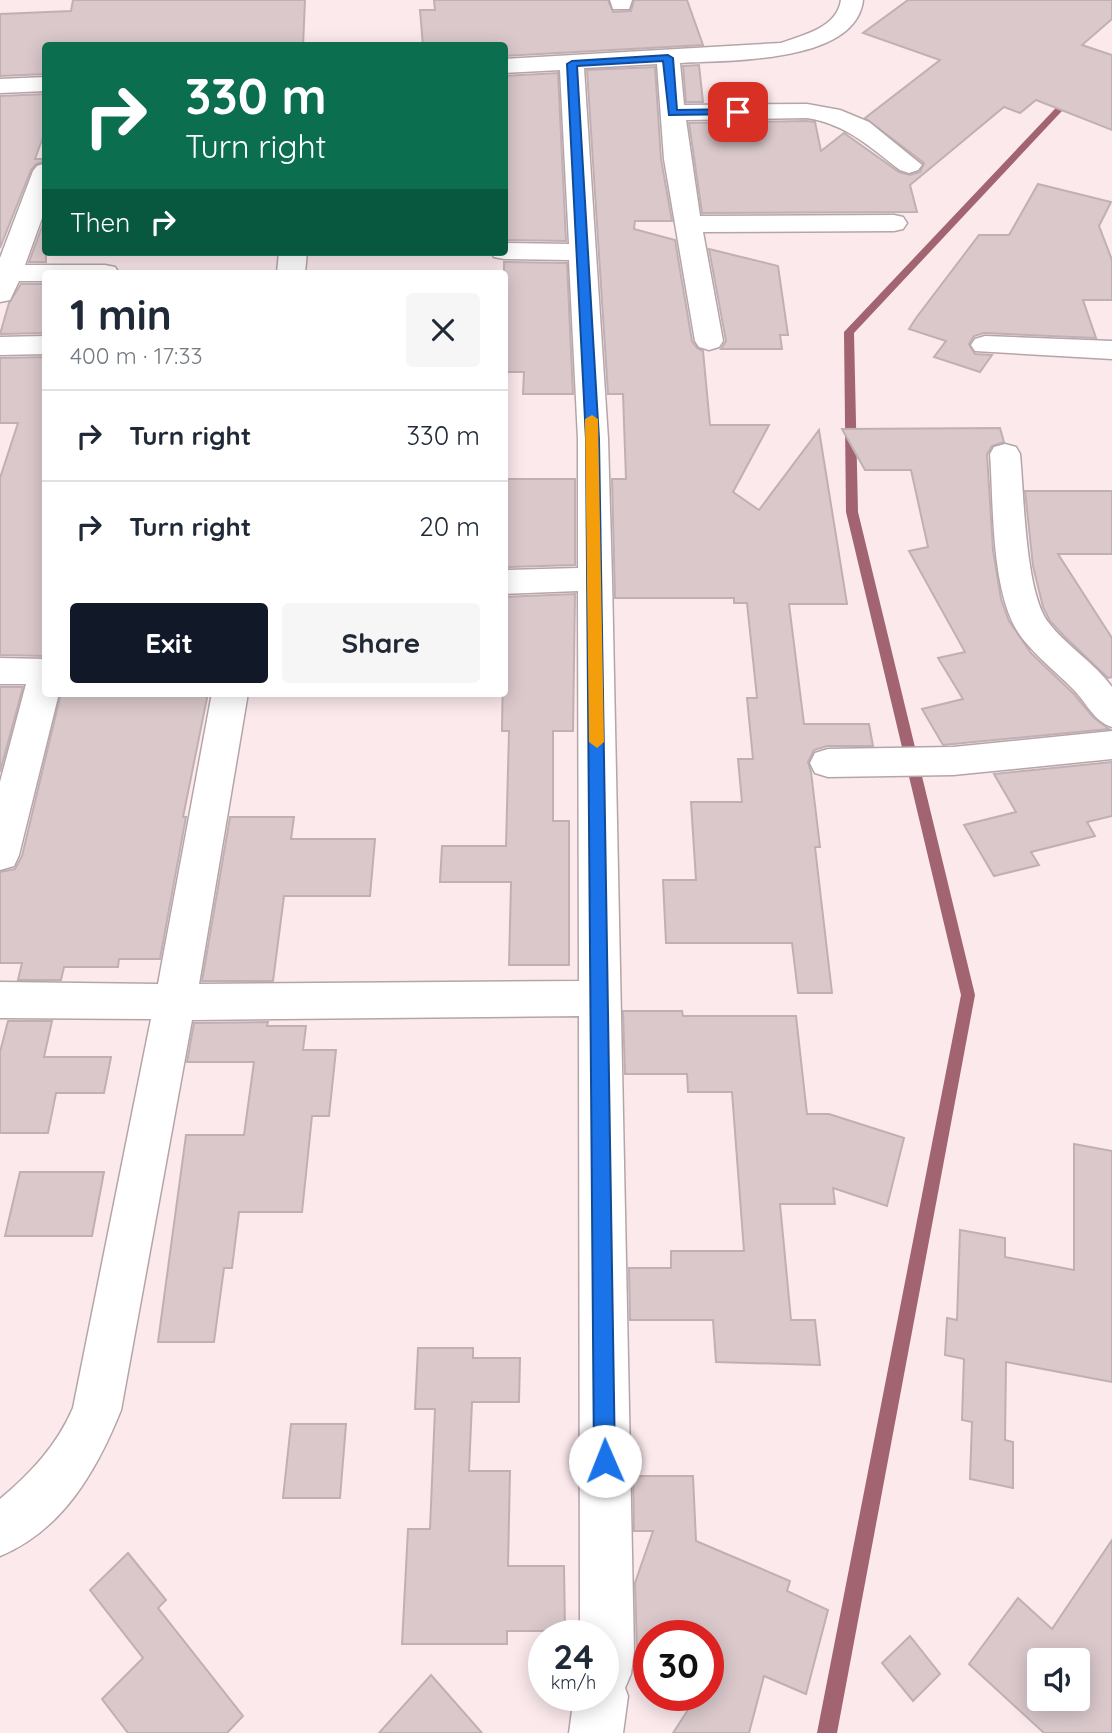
<!DOCTYPE html>
<html lang="en">
<head>
<meta charset="utf-8">
<style>
	:root { --surface:#fff; --page:#f6f6f7; --text:#1f2937; --muted:#747a83; --line:#e0e1e3; --accent:#111827 }
	body { margin:0; font-family:Quicksand,sans-serif; background:var(--page); color:var(--text); height:100vh; display:flex; flex-direction:column; font-size:26px; white-space:nowrap }
	* { box-sizing:border-box; margin:0 }
	p { font-size:23px; color:var(--muted) }
	.icon { flex:none; width:38px; height:38px; fill:none; stroke:currentColor; stroke-width:2; stroke-linecap:round; stroke-linejoin:round }
	.map { position:relative; flex:1; overflow:hidden }
	.panel { position:absolute; left:42px; top:270px; width:466px; height:427px; display:flex; flex-direction:column; background:var(--surface); border-radius:7px; box-shadow:0 4px 18px #0003 }
	.panel>* { flex:none }
	.banner { position:absolute; left:42px; top:42px; width:466px; height:214px; border-radius:7px; box-shadow:0 4px 18px #0003; background:#0b6e4f; color:#fff; overflow:hidden }
	.buttons { position:absolute; left:1027px; top:1648px; display:grid; gap:14px }
	.buttons a { display:grid; place-items:center; width:63px; height:63px; border-radius:7px; background:var(--surface); box-shadow:0 4px 18px #0003; font-size:35px }
	.speed { position:absolute; left:528px; top:1620px; display:flex; gap:14px; font-size:35px; font-weight:700; text-align:center }
	.speed>* { display:grid; place-content:center; width:91px; height:91px; border-radius:50%; background:var(--surface); box-shadow:0 4px 18px #0003; line-height:1 }
	.speed small { font-size:18px; font-weight:400 }
	.speed .limit { border:10px solid #d22; background:#fff; color:#111 }
	.pin { position:absolute; display:grid; place-items:center; width:60px; height:60px; color:#fff; margin:-30px; border-radius:14px; box-shadow:0 4px 10px #0006 }
	.me { position:absolute; width:77px; margin:-38px; rotate:359deg; stroke-linejoin:round; filter:drop-shadow(0 0 5px #0008) }
	.turn { display:flex; align-items:center; gap:24px; height:147px; padding:0 28px; font-size:32px }
	.turn .icon { width:91px; height:91px; stroke-width:2.5 }
	.turn b { display:block; font-size:49px; line-height:60px }
	.then { display:flex; align-items:center; height:66px; padding:0 28px; background:#0003; gap:14px; font-size:26px }
	.round { display:grid; place-items:center; flex:none; width:74px; height:74px; border-radius:7px; background:var(--page) }
	.overview { display:flex; align-items:center; justify-content:space-between; height:119px; padding:0 28px }
	h1 { font-size:42px; font-weight:800; line-height:52px }
	.action { display:flex; gap:14px; margin-top:auto; padding:14px 28px }
	.action a { flex:1; height:80px; border-radius:7px; background:var(--accent); color:#fff; font-size:28px; font-weight:800; line-height:80px; text-align:center }
	.action a+a { background:var(--page); color:var(--text) }
	ul { padding:0; list-style:none }
	li { display:flex; align-items:center; gap:21px; height:91px; padding:0 28px; border-top:2px solid var(--line) }
	li div { flex:1 }
	li b { display:block; font-size:26px }
	li em { font-style:normal }
	.map>svg:first-child { display:block }
	.lines { fill:none; stroke-linecap:round; stroke-linejoin:round }
	.stream { fill:#a26471; fill-rule:evenodd }
	.building { fill:#dac8cb; stroke:#c1b0b3; stroke-width:2; fill-rule:evenodd }
	.minor-casing { stroke:#b6a5a8; stroke-width:3 }
	.minor { fill:#fff; fill-rule:evenodd }
	.route { fill:#1a73e8; stroke:#114b97; stroke-width:2 }
	.slow { fill:#f59e0b }
</style>
</head>
<body>
<div class="map">
<svg width="1112" height="1733" viewBox="0 0 1112 1733">
	<rect width="100%" height="100%" fill="#fbe9ec"/>
	<g class="lines">
		<path class="stream" d="M 1069,94 L 1076,96 L 854,333 L 858,512 L 975,995 L 837,1733 L 817,1733 L 961,995 L 846,512 L 844,332 Z"/>
	</g>
	<g class="building">
		<path d="M 73,0 L 305,0 L 303,46 L 46,46 L 46,74 L 0,76 L 0,14 L 71,11 Z"/>
		<path d="M 434,0 L 608,0 L 613,12 L 631,11 L 634,0 L 687,0 L 703,45 L 504,56 L 504,46 L 423,46 L 420,10 L 435,10 Z"/>
		<path d="M 908,0 L 1112,0 L 1112,19 L 1082,45 L 1112,55 L 1112,130 L 1036,100 L 1020,113 L 1004,107 L 910,185 L 917,212 L 702,213 L 689,123 L 807,121 L 815,122 L 821,151 L 844,133 L 899,172 L 910,175 L 920,172 L 924,163 L 865,118 L 940,60 L 863,33 Z"/>
		<path d="M 699,65 L 703,102 L 686,102 L 683,66 Z"/>
		<path d="M 655,67 L 661,159 L 672,221 L 635,221 L 634,229 L 675,240 L 692,341 L 697,348 L 703,351 L 710,425 L 769,425 L 733,492 L 759,510 L 819,430 L 847,604 L 789,604 L 804,724 L 869,724 L 873,746 L 827,746 L 814,750 L 808,762 L 811,772 L 820,847 L 815,847 L 832,993 L 798,993 L 792,943 L 666,943 L 663,880 L 696,880 L 691,802 L 742,802 L 738,759 L 753,759 L 747,698 L 757,698 L 747,603 L 734,603 L 734,598 L 615,598 L 612,479 L 626,479 L 623,394 L 608,394 L 587,70 Z"/>
		<path d="M 558,73 L 566,241 L 504,240 L 504,76 Z"/>
		<path d="M 46,94 L 46,129 L 35,159 L 46,159 L 46,161 L 36,164 L 31,170 L 0,248 L 0,96 Z"/>
		<path d="M 1038,184 L 1111,202 L 1099,226 L 1112,260 L 1112,300 L 1083,300 L 1096,338 L 984,333 L 974,336 L 969,344 L 975,354 L 992,355 L 980,372 L 934,357 L 946,341 L 909,329 L 916,318 L 979,235 L 1009,235 Z"/>
		<path d="M 46,216 L 46,262 L 29,262 Z"/>
		<path d="M 709,249 L 778,266 L 788,335 L 780,335 L 782,349 L 721,349 L 726,341 Z"/>
		<path d="M 504,262 L 567,263 L 573,394 L 523,394 L 524,372 L 504,372 Z"/>
		<path d="M 21,284 L 46,284 L 46,333 L 0,334 L 9,303 Z"/>
		<path d="M 46,357 L 46,656 L 0,655 L 0,478 L 18,423 L 0,423 L 0,358 Z"/>
		<path d="M 1000,428 L 1004,442 L 992,446 L 987,454 L 993,550 L 1001,599 L 1009,621 L 1031,653 L 1074,694 L 1093,717 L 1109,729 L 943,745 L 922,709 L 963,699 L 938,658 L 965,652 L 909,551 L 928,547 L 911,470 L 865,470 L 842,429 Z"/>
		<path d="M 504,479 L 575,479 L 575,565 L 504,567 Z"/>
		<path d="M 1025,491 L 1112,491 L 1112,554 L 1058,554 L 1112,638 L 1112,677 L 1108,678 L 1065,637 L 1050,621 L 1043,607 L 1033,566 Z"/>
		<path d="M 575,594 L 573,731 L 553,731 L 553,821 L 569,821 L 569,965 L 509,965 L 511,882 L 440,882 L 442,846 L 506,846 L 509,731 L 502,731 L 504,597 Z"/>
		<path d="M 0,687 L 23,687 L 0,772 Z"/>
		<path d="M 61,693 L 208,693 L 183,817 L 186,817 L 160,959 L 119,959 L 118,967 L 64,967 L 61,980 L 18,980 L 22,963 L 0,963 L 0,872 L 15,869 L 22,856 Z"/>
		<path d="M 1112,762 L 1112,816 L 1087,822 L 1095,836 L 1031,852 L 1039,865 L 994,876 L 964,825 L 1016,812 L 994,774 Z"/>
		<path d="M 230,817 L 294,817 L 291,839 L 375,839 L 370,896 L 284,896 L 273,981 L 202,981 Z"/>
		<path d="M 623,1011 L 682,1011 L 683,1016 L 796,1016 L 807,1114 L 829,1114 L 904,1138 L 887,1206 L 833,1188 L 835,1204 L 780,1204 L 791,1320 L 815,1320 L 820,1365 L 716,1362 L 713,1320 L 630,1320 L 629,1268 L 671,1268 L 671,1251 L 744,1251 L 732,1092 L 688,1092 L 687,1074 L 625,1074 Z"/>
		<path d="M 8,1021 L 52,1021 L 44,1057 L 111,1057 L 104,1093 L 56,1093 L 48,1133 L 0,1133 L 0,1052 Z"/>
		<path d="M 268,1022 L 267,1026 L 306,1026 L 303,1050 L 336,1050 L 329,1116 L 312,1116 L 302,1212 L 239,1212 L 232,1268 L 224,1268 L 214,1342 L 158,1342 L 186,1135 L 244,1135 L 254,1062 L 187,1062 L 194,1023 Z"/>
		<path d="M 1074,1144 L 1112,1151 L 1112,1382 L 1006,1362 L 1005,1440 L 1013,1442 L 1013,1488 L 970,1479 L 972,1422 L 962,1420 L 964,1359 L 945,1355 L 947,1318 L 957,1320 L 960,1230 L 1005,1238 L 1005,1257 L 1074,1270 Z"/>
		<path d="M 20,1172 L 104,1172 L 92,1236 L 5,1236 Z"/>
		<path d="M 418,1348 L 473,1348 L 473,1358 L 520,1358 L 519,1402 L 472,1402 L 469,1471 L 510,1471 L 508,1566 L 564,1566 L 565,1631 L 507,1631 L 507,1644 L 402,1644 L 408,1529 L 430,1529 L 435,1409 L 415,1409 Z"/>
		<path d="M 291,1424 L 346,1424 L 340,1498 L 283,1498 Z"/>
		<path d="M 633,1476 L 693,1476 L 696,1541 L 790,1581 L 787,1591 L 828,1610 L 806,1694 L 764,1676 L 749,1733 L 673,1733 L 697,1696 L 709,1696 L 709,1636 L 649,1636 L 649,1657 L 637,1651 L 635,1583 L 653,1531 L 634,1531 Z"/>
		<path d="M 1112,1540 L 1112,1733 L 1044,1733 L 969,1664 L 1018,1598 L 1052,1629 ZM 1040,1661 L 1078,1661 L 1078,1699 L 1040,1699 Z"/>
		<path d="M 128,1553 L 166,1600 L 158,1608 L 243,1716 L 227,1733 L 128,1733 L 102,1699 L 143,1658 L 90,1590 Z"/>
		<path d="M 910,1636 L 940,1674 L 913,1701 L 882,1663 Z"/>
		<path d="M 431,1675 L 482,1733 L 379,1733 Z"/>
	</g>
	<g class="lines">
		<defs>
			<g id="minor">
				<path d="M 610,0 L 632,0 L 629,9 L 613,9 Z"/>
				<path d="M 841,0 L 863,0 C 856,64 727,60 680,63 L 684,105 L 807,104 L 840,110 L 869,122 L 922,165 L 918,170 L 909,173 L 900,170 C 870,147 846,124 807,118 L 686,120 L 700,216 L 894,215 L 903,217 L 907,223 L 903,229 L 894,231 L 703,232 L 723,341 L 719,347 L 709,350 L 699,347 L 695,341 L 664,159 L 657,64 L 584,68 L 608,439 L 612,579 L 634,1651 L 631,1674 L 625,1688 L 628,1696 L 623,1733 L 569,1733 L 574,1696 L 604,1696 L 604,1636 L 580,1636 L 579,1016 L 192,1020 L 121,1410 C 97,1470 63,1530 0,1556 L 0,1499 C 31,1473 57,1445 73,1408 L 151,1019 L 0,1018 L 0,982 L 158,984 L 212,693 L 248,693 L 199,984 L 579,981 L 578,591 L 504,594 L 504,570 L 578,568 L 578,439 L 569,260 L 504,259 L 494,257 L 491,252 L 504,252 L 504,243 L 569,244 L 560,70 L 504,73 L 504,59 L 781,43 C 803,35 837,28 841,0 Z"/>
				<path d="M 46,77 L 46,91 L 0,93 L 0,79 Z"/>
				<path d="M 46,163 L 46,207 L 25,265 L 105,265 L 115,267 L 119,273 L 46,273 L 46,281 L 19,281 L 10,300 L 0,302 L 0,258 L 33,171 L 37,166 Z"/>
				<path d="M 279,252 L 307,252 L 305,273 L 277,273 Z"/>
				<path d="M 46,336 L 46,354 L 0,355 L 0,337 Z"/>
				<path d="M 985,336 L 1112,341 L 1112,359 L 975,351 L 971,345 L 975,339 Z"/>
				<path d="M 1005,444 L 1016,447 L 1020,454 C 1024,494 1025,592 1048,622 C 1066,646 1094,662 1112,687 L 1112,727 C 1093,721 1086,701 1071,687 C 1055,671 1036,656 1022,638 C 990,596 994,505 990,454 L 994,447 Z"/>
				<path d="M 0,658 L 46,659 L 46,693 L 59,693 L 19,855 L 14,866 L 0,870 L 0,782 L 26,684 L 0,684 Z"/>
				<path d="M 1112,731 L 1112,759 L 953,775 L 828,777 L 815,773 L 810,763 L 815,753 L 828,749 L 953,747 Z"/>
			</g>
		</defs>
		<use href="#minor" class="minor-casing"/>
		<use href="#minor" class="minor"/>
	</g>
	<path class="route" d="M 668,55 L 673,58 L 677,110 L 738,109 L 742,110 L 742,114 L 669,115 L 663,61 L 577,66 L 599,439 L 615,1461 L 612,1468 L 605,1471 L 597,1468 L 594,1461 L 586,439 L 567,64 L 572,61 Z"/>
	<path class="slow" d="M 592,415 L 598,419 L 604,742 L 597,748 L 589,742 L 585,419 Z"/>
</svg>
<div class="buttons">
<a><svg class="icon" aria-label="sound" viewBox="0 0 24 24"><path d="M4 9h4l5-4v14l-5-4H4zM17 9q2 3 0 6"/></svg></a>
</div>
<div class="speed"><div>24<small>km/h</small></div><div class="limit">30</div></div>
<div class="pin" style="left:738px;top:112px;background:#d93025"><svg class="icon" aria-label="arrive" viewBox="0 0 24 24"><path d="M6 21V4h12l-3 4 3 4H6"/></svg></div>
<svg class="me" style="left:605px;top:1461px" viewBox="-20 -20 40 40"><circle r="19" fill="#fff"/><path d="M0-13L10 11 0 6-10 11z" fill="#1a73e8"/></svg>
<div class="banner">
<div class="turn"><svg class="icon" aria-label="right" viewBox="0 0 24 24"><path d="M7 20v-9h11M14 6l5 5-5 5"/></svg><div><b>330 m</b>Turn right</div></div>
<div class="then">Then<svg class="icon" aria-label="right" viewBox="0 0 24 24"><path d="M7 20v-9h11M14 6l5 5-5 5"/></svg></div>
</div>
<section class="panel">
<div class="overview"><div><h1>1 min</h1><p>400 m · 17:33</p></div><a class="round"><svg class="icon" aria-label="close" viewBox="0 0 24 24"><path d="M6 6l12 12M18 6L6 18"/></svg></a></div>
<ul>
<li><svg class="icon" aria-label="right" viewBox="0 0 24 24"><path d="M7 20v-9h11M14 6l5 5-5 5"/></svg><div><b>Turn right</b></div><em>330 m</em></li>
<li><svg class="icon" aria-label="right" viewBox="0 0 24 24"><path d="M7 20v-9h11M14 6l5 5-5 5"/></svg><div><b>Turn right</b></div><em>20 m</em></li>
</ul>
<div class="action"><a>Exit</a><a>Share</a></div>
</section>
</div>
</body>
</html>
